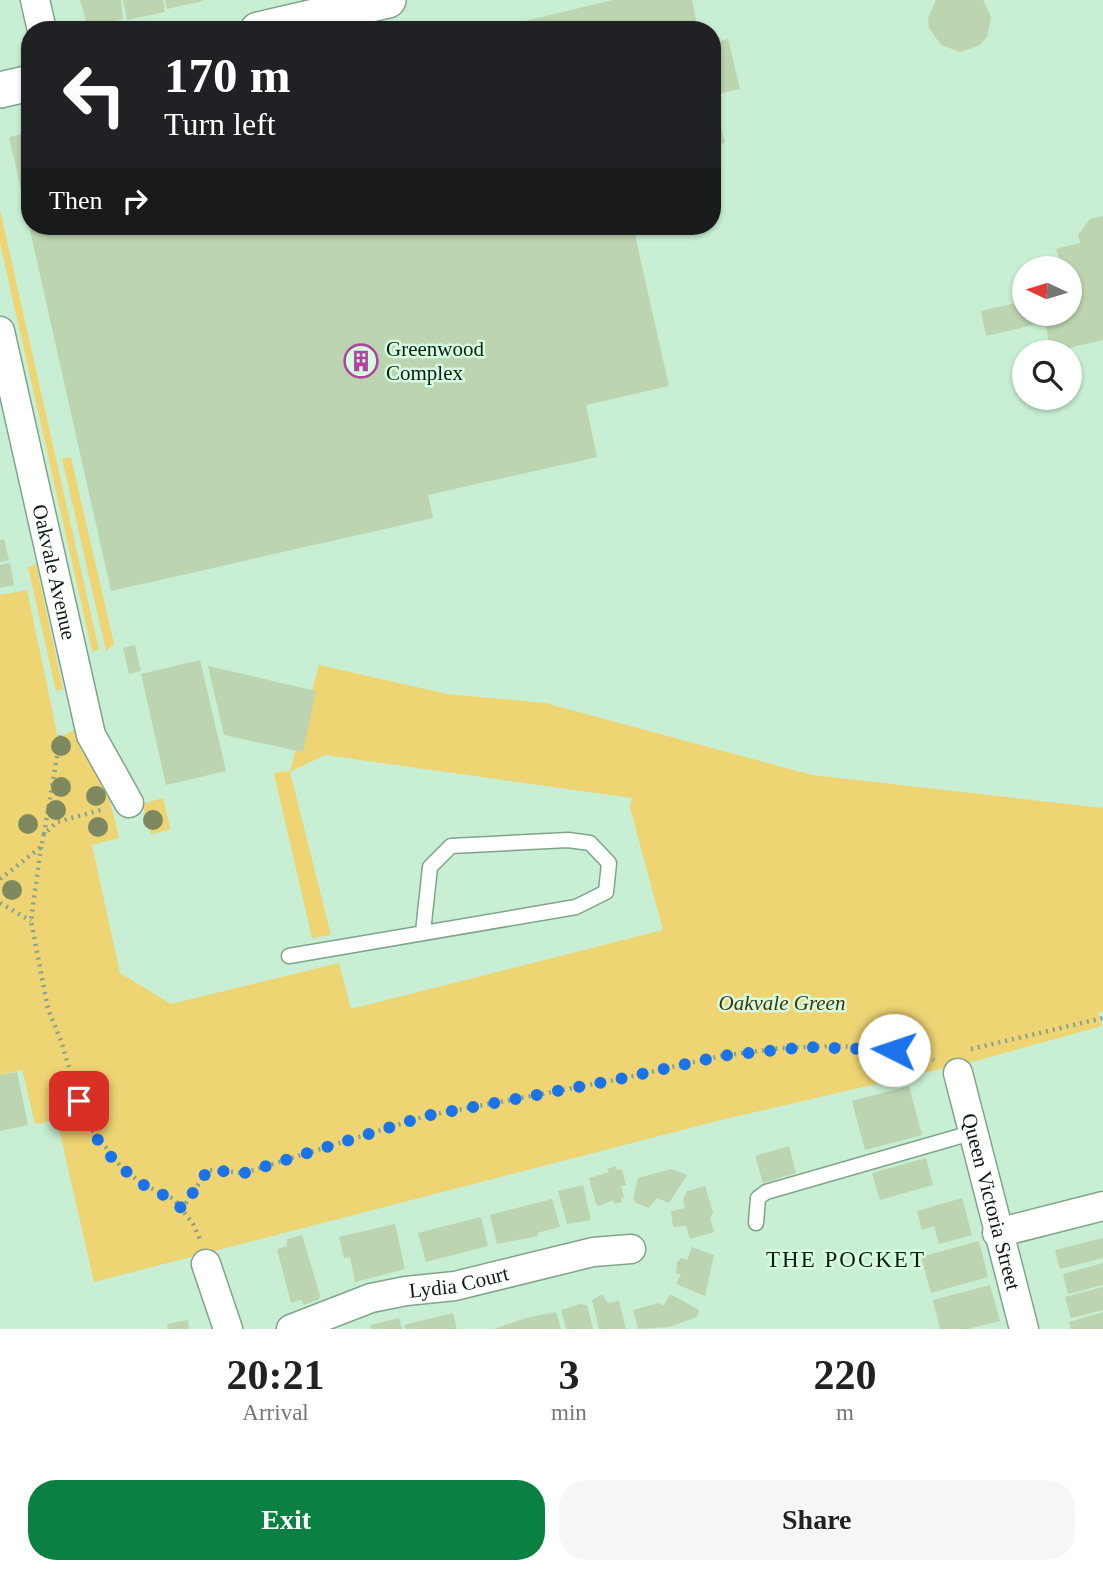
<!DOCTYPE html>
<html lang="en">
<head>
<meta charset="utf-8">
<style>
	:root { --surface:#fff; --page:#f6f6f6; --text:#222; --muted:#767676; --accent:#0b8043 }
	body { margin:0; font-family:Georgia,serif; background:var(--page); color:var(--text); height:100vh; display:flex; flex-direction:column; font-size:26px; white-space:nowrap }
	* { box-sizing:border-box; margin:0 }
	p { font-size:23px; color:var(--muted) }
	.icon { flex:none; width:38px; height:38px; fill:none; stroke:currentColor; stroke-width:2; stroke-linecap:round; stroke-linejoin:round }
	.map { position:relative; height:1329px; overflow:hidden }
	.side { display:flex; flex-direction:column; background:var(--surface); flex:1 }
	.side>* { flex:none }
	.hud { position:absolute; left:21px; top:21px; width:700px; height:214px; border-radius:28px; box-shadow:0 2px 5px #0004; background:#202124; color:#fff; overflow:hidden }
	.needle { width:46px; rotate:274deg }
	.tools { position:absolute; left:1012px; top:256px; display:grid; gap:14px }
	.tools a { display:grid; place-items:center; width:70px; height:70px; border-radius:50%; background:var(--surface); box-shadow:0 2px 5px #0004; font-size:35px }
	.pin { position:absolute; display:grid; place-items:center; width:60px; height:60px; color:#fff; margin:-30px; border-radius:14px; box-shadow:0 4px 10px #0006 }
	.me { position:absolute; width:77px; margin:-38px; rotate:274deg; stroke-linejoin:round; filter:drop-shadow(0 0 5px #0008) }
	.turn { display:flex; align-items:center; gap:24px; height:147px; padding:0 28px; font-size:32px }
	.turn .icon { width:91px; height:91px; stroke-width:2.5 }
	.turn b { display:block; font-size:49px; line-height:60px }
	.then { display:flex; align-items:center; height:66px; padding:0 28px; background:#0003; gap:14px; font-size:26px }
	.eta { display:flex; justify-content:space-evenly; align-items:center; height:119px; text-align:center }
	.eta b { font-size:42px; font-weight:700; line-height:49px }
	.action { display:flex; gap:14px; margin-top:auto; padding:14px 28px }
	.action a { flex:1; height:80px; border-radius:28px; background:var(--accent); color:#fff; font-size:28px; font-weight:700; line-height:80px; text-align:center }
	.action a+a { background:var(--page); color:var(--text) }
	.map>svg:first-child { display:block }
	.green { fill:#eed473 }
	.building { fill:#bcd4af }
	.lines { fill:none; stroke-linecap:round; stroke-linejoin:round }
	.service-casing { stroke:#7fa48b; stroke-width:17 }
	.minor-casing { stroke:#7fa48b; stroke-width:31 }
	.tertiary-casing { stroke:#7fa48b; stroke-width:38 }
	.path { stroke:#84a28d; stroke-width:4.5; stroke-dasharray:2 5; stroke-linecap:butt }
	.service { stroke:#fff; stroke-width:14 }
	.minor { stroke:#fff; stroke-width:28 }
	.tertiary { stroke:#fff; stroke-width:35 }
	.tree { fill:#7e8960 }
	.route { stroke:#1a73e8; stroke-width:12; stroke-dasharray:0 21.6 }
	.labels { text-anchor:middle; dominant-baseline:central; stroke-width:5; stroke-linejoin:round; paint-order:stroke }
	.poi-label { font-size:21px; fill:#0e1c13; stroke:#d5fce0; text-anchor:start }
	.street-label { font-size:21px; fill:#0e1c13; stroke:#d5fce0 }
	.park-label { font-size:21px; font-style:italic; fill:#413502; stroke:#d5fce0 }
	.neighbourhood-label { font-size:23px; letter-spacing:2px; fill:#0e1c13; stroke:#d5fce0 }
</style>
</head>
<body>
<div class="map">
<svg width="1103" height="1329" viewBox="0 0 1103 1329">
	<rect width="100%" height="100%" fill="#c8efd3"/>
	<g class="green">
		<path d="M 0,210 L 99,650 L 92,651 L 0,243 Z"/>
		<path d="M 62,458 L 71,458 L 114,644 L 106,651 Z"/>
		<path d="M 36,564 L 63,689 L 56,691 L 28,567 Z"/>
		<path d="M 27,590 L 58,738 L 74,730 C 79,752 94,765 103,784 C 111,801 115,820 119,838 L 92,845 L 120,973 L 171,1004 L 339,963 L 351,1009 L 663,930 L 630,807 L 632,798 L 325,755 L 290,772 L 331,935 L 312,938 L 274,773 L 290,771 L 319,665 L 447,694 L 545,703 L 812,775 L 1103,808 L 1103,1011 L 1098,1013 L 1102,1026 L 975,1061 L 721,1120 L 94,1282 L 57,1120 L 35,1124 L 22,1070 L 0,1075 L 0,595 Z"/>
		<path d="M 163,798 L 170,827 L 169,830 L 151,834 L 142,804 Z"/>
	</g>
	<g class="building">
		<path d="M 80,0 L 121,0 L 123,19 L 88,27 Z"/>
		<path d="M 123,0 L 163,0 L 165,12 L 127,20 Z"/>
		<path d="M 165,0 L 203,0 L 203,1 L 167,9 Z"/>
		<path d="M 613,0 L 692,0 L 698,30 L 487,30 Z"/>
		<path d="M 936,0 L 983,0 L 991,17 L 987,37 L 980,45 L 960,52 L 941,45 L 929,28 L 928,18 Z"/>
		<path d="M 728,39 L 740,89 L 721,93 L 712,43 Z"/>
		<path d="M 712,94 L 725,143 L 712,146 Z"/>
		<path d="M 30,132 L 30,224 L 29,224 L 9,137 Z"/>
		<path d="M 1103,216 L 1103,340 L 1051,352 L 1045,322 L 986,336 L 981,311 L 1024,301 L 1024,313 L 1069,313 L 1069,268 L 1032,268 L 1031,265 L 1059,259 L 1056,249 L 1080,243 L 1078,235 L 1090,219 Z"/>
		<path d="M 29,226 L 633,226 L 669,386 L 586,405 L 597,457 L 428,495 L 433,518 L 111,591 Z"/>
		<path d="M 4,539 L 9,560 L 0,562 L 0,540 Z"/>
		<path d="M 10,563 L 14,585 L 0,588 L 0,565 Z"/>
		<path d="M 135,645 L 141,671 L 129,674 L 123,648 Z"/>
		<path d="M 200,660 L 226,771 L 166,785 L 141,674 Z"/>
		<path d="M 208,666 L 316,691 L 303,752 L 224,735 Z"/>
		<path d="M 17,1072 L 28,1125 L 0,1131 L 0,1075 Z"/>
		<path d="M 909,1086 L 922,1135 L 865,1150 L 852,1101 Z"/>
		<path d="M 789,1146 L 796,1173 L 763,1183 L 755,1156 Z"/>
		<path d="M 926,1158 L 933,1185 L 880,1200 L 872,1173 Z"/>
		<path d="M 616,1166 L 617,1170 L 622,1169 L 626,1185 L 621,1186 L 624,1197 L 621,1198 L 622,1202 L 614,1204 L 613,1200 L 599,1206 L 596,1204 L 589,1178 L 609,1172 L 607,1169 Z"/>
		<path d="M 671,1169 L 687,1175 L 669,1203 L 657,1198 L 649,1208 L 636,1203 L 633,1199 L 638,1178 Z"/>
		<path d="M 583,1185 L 591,1220 L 567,1224 L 558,1191 Z"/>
		<path d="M 705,1186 L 713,1213 L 710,1218 L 714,1232 L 690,1239 L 686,1226 L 673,1227 L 671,1211 L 685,1208 L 683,1199 L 687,1191 Z"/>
		<path d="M 962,1198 L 972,1235 L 939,1244 L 934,1226 L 922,1230 L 917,1211 Z"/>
		<path d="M 552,1199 L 560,1227 L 537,1233 L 538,1236 L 497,1244 L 490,1215 Z"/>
		<path d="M 481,1217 L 488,1246 L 426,1262 L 418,1233 Z"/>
		<path d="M 395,1224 L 405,1269 L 355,1282 L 350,1257 L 344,1258 L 339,1237 Z"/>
		<path d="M 302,1235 L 320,1295 L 319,1299 L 304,1305 L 301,1300 L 291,1303 L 277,1249 L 287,1246 L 287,1239 Z"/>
		<path d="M 1103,1238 L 1103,1258 L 1060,1269 L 1055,1250 Z"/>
		<path d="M 979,1241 L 988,1277 L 931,1293 L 921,1257 Z"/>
		<path d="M 692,1247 L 714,1255 L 705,1296 L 676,1284 L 681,1275 L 676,1273 L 677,1263 L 681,1258 L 687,1260 Z"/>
		<path d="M 1103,1263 L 1103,1285 L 1068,1294 L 1063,1274 Z"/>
		<path d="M 990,1285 L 1000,1321 L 968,1329 L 940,1329 L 933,1300 Z"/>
		<path d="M 1103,1287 L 1103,1310 L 1071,1318 L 1065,1297 Z"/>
		<path d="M 602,1294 L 608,1303 L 619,1301 L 626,1329 L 599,1329 L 592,1300 Z"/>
		<path d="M 670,1294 L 699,1310 L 697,1317 L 669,1327 L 638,1329 L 633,1310 L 659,1303 L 664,1306 Z"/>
		<path d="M 580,1304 L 587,1305 L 593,1329 L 566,1329 L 561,1310 Z"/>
		<path d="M 556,1312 L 561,1329 L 494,1329 L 526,1318 Z"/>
		<path d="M 1103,1312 L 1103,1329 L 1071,1329 L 1069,1322 Z"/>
		<path d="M 453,1313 L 457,1329 L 405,1329 L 404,1325 Z"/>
		<path d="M 399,1318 L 402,1329 L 371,1329 L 370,1325 Z"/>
		<path d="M 188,1320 L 189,1329 L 168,1329 L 167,1324 Z"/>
	</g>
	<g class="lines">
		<defs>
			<g id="service">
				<path d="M 289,956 L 576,907 L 606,892 L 609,863 L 590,843 L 568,840 L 451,846 L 430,867 L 423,932"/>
				<path d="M 756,1223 L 758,1198 L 766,1192 L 971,1133"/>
			</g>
			<g id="minor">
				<path d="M 35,0 L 42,30"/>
				<path id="s1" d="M 0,331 L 91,735 L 129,803"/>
				<path id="s2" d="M 958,1073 L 1024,1329"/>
				<path d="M 997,1233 L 1103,1206"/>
				<path d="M 206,1264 L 228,1329"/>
				<path id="s3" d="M 291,1329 L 371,1298 L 406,1291 L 455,1286 L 593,1252 L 631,1249"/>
			</g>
			<g id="tertiary">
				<path d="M 258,30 L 388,0"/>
				<path d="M 0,90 L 30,83"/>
			</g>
		</defs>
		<use href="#service" class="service-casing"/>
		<use href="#minor" class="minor-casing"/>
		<use href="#tertiary" class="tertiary-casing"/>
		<g class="path">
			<path d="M 44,834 L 61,733"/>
			<path d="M 41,847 L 31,921 L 48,1009 L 61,1041 L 86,1122 L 122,1168 L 144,1185 L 174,1199 L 193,1224 L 200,1239"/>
			<path d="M 0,879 L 41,847 L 44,834 L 57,822 L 104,809"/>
			<path d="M 0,903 L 31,921"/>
			<path d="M 971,1049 L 1103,1018"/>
			<path d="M 182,1209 L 208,1170 L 244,1173 L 426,1116 L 615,1080 L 721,1056 L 780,1048 L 835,1046 L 922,1050 L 934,1060"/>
		</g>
		<use href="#service" class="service"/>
		<use href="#minor" class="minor"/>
		<use href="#tertiary" class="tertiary"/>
	</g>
	<g class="tree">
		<circle cx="61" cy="746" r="10"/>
		<circle cx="61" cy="787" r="10"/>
		<circle cx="96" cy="796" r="10"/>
		<circle cx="56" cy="810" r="10"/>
		<circle cx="153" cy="820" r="10"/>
		<circle cx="28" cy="824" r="10"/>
		<circle cx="98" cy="827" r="10"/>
		<circle cx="12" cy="890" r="10"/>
	</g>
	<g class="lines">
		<path class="route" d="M 79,1101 C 89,1134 112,1163 141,1183 C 155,1193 170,1195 182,1209 L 208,1170 L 244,1173 L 426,1116 L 615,1080 L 721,1056 L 807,1047 L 894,1050"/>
	</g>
	<defs>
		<symbol id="building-ring" viewBox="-11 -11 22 22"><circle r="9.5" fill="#d5fce0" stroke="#b243a0" stroke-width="1.5"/><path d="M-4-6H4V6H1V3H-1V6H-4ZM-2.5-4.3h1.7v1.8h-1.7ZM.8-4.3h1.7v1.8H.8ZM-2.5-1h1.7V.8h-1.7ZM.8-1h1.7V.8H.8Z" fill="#b243a0"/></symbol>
	</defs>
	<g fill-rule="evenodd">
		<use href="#building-ring" x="342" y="342" width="38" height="38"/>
	</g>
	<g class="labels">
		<g class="poi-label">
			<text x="386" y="349">Greenwood<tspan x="386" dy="24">Complex</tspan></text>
		</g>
		<g class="street-label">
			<text stroke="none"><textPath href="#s1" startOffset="247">Oakvale Avenue</textPath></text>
			<text stroke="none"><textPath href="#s2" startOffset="133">Queen Victoria Street</textPath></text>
			<text stroke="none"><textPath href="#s3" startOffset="175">Lydia Court</textPath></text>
		</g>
		<g class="park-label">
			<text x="782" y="1003">Oakvale Green</text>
		</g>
		<g class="neighbourhood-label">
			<text x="846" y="1259">THE POCKET</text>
		</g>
	</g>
</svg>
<div class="tools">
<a><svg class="needle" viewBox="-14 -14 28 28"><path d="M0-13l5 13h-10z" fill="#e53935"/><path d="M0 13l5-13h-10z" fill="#767676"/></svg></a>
<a><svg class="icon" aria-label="search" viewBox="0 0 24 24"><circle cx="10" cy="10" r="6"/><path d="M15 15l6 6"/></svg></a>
</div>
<div class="pin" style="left:79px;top:1101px;background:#d93025"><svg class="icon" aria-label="arrive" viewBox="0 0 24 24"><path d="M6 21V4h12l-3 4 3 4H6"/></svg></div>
<svg class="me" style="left:894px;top:1050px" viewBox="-20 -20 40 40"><circle r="19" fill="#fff"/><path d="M0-13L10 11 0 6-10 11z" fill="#1a73e8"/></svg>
<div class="hud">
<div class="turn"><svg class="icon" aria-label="left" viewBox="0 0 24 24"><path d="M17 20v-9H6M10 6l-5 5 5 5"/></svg><div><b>170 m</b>Turn left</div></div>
<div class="then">Then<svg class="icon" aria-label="right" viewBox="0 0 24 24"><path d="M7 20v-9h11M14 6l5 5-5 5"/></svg></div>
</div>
</div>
<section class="side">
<div class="eta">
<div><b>20:21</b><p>Arrival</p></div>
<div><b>3</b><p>min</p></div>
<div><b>220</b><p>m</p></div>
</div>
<div class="action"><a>Exit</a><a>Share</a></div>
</section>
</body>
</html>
